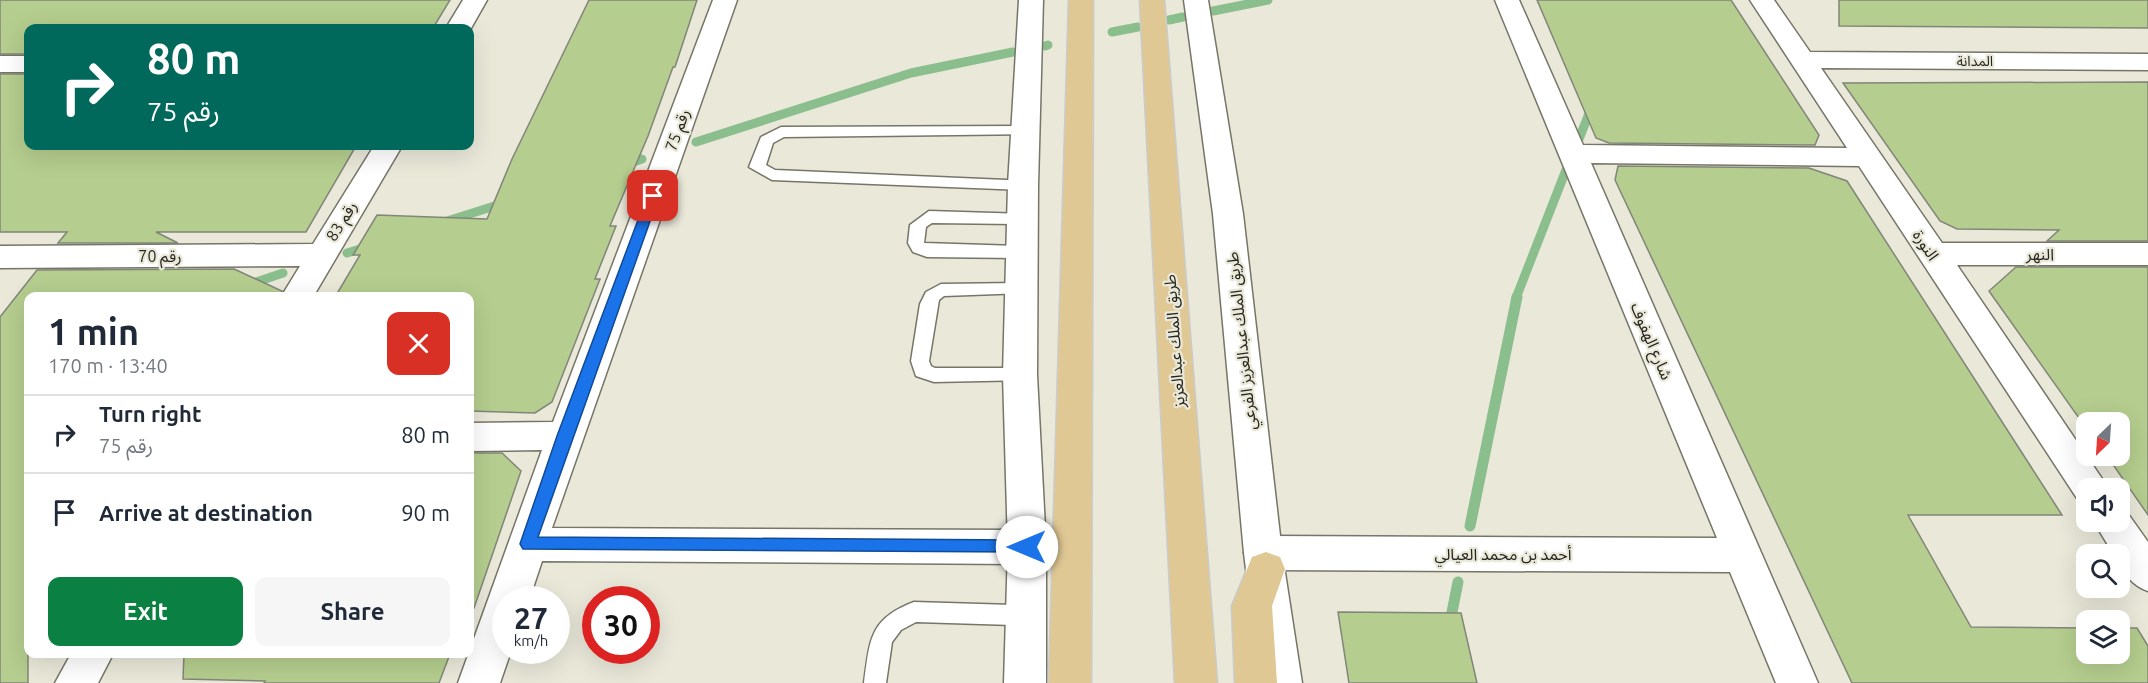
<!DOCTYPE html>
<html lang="en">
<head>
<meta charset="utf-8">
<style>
	:root { --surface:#fff; --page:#f6f6f7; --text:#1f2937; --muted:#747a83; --line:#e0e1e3; --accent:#0b8043 }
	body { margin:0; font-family:Ubuntu,"Noto Sans Arabic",sans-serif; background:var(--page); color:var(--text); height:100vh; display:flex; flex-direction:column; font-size:22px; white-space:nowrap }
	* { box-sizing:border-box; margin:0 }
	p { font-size:20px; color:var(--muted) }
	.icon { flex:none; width:33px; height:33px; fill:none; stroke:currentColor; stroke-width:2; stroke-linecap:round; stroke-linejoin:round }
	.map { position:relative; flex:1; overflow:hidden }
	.panel { position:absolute; left:24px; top:292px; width:450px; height:366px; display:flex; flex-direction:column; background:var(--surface); border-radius:12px; box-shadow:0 6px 24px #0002 }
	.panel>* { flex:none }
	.banner { position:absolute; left:24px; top:24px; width:450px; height:126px; border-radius:12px; box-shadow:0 6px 24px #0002; background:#00695c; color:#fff; overflow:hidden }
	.needle { width:39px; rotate:205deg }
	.controls { position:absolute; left:2076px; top:412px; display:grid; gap:12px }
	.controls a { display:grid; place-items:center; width:54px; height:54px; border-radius:12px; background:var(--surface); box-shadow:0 6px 24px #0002; font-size:30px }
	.speed { position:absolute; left:492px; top:586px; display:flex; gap:12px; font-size:30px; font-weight:700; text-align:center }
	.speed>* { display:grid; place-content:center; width:78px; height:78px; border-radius:50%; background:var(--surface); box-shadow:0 6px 24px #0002; line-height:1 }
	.speed small { font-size:15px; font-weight:400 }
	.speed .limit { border:9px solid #d22; background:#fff; color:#111 }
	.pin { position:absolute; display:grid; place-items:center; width:51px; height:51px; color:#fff; margin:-26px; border-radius:12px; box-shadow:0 3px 9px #0006 }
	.me { position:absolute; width:66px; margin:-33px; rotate:270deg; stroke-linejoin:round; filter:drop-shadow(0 0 4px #0008) }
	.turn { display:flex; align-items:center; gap:21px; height:126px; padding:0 24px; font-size:27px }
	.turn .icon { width:78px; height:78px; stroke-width:2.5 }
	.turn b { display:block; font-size:42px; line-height:51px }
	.round { display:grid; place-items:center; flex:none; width:63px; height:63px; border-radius:12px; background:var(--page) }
	.overview { display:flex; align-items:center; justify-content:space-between; height:102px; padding:0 24px }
	h1 { font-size:36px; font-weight:600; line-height:45px }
	.action { display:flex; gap:12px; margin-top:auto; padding:12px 24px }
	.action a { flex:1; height:69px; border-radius:12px; background:var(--accent); color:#fff; font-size:24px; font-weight:600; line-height:69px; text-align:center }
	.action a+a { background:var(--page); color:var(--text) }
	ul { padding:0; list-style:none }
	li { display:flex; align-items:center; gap:18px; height:78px; padding:0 24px; border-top:2px solid var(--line) }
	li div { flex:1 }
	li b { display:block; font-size:22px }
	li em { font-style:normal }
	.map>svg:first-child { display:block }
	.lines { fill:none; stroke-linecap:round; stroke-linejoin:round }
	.stream-far1 { stroke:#8bbe8d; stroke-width:9 }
	.stream { stroke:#8bbe8d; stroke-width:11 }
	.building { fill:#b5cd8e; stroke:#818679; stroke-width:1.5 }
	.lane-casing { stroke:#767568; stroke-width:3 }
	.street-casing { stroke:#767568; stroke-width:3 }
	.secondary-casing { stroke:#767568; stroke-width:3 }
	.primary-casing { stroke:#cbcbca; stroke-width:3 }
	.lane { fill:#fff; fill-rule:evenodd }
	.street { fill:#fff; fill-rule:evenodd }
	.secondary { fill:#fff; fill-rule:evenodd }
	.primary { fill:#e0c894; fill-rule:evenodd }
	.route { fill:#1a73e8; stroke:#114b97; stroke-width:1.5 }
	.labels { text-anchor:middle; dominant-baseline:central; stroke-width:4.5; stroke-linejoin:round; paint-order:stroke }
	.far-street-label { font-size:14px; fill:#272721; stroke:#e9e8d9 }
	.street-label { font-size:16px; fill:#272721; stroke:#e9e8d9 }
</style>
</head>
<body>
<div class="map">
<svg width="2148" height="683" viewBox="0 0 2148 683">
	<rect width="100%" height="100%" fill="#e9e8d9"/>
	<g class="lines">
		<g class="stream-far1">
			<path d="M 1213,11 L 1268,0"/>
			<path d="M 1169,20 L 1183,17"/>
			<path d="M 1112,32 L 1138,27"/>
			<path d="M 1045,46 L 1048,45"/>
			<path d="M 1579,139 L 1592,106"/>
			<path d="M 696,142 L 911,73 L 1013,52"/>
			<path d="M 625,165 L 642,159"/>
			<path d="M 444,222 L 504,203"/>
			<path d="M 347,253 L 370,246"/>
			<path d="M 247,285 L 283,273"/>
			<path d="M 1516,298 L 1566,170"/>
		</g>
		<g class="stream">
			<path d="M 1470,526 L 1517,297"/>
			<path d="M 1449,627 L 1458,582"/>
		</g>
	</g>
	<g class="building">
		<path d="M 0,0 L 450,0 L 433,28 L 28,28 L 28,54 L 0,54 Z"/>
		<path d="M 589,0 L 697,0 L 675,67 L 673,67 L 648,136 L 610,226 L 616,226 L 595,279 L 600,279 L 552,402 L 535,413 L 470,411 L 470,297 L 335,297 L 360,255 L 353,255 L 377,215 L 487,219 L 512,159 Z"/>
		<path d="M 1537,0 L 1731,0 L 1819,135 L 1815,145 L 1609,143 L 1596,138 Z"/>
		<path d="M 1839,0 L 2148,0 L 2148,28 L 1839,26 Z"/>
		<path d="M 0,74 L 28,74 L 28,146 L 356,146 L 306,232 L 156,232 L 178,243 L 58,243 L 67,232 L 0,232 Z"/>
		<path d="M 2148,82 L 2148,241 L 2047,241 L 2059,230 L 1957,229 L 1940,221 L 1843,83 Z"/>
		<path d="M 1618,166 L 1809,168 L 1847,181 L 2062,515 L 1908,515 L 1971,627 L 2086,628 L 2086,654 L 2120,654 L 2120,628 L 2137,628 L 2148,646 L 2148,683 L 1852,683 L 1615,180 Z"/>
		<path d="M 2016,267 L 2148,267 L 2148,515 L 2107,456 L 2120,456 L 2120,423 L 2086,423 L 2086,428 L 1989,291 Z"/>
		<path d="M 234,269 L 282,291 L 279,297 L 28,297 L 28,683 L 0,683 L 0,317 L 37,270 Z"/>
		<path d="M 470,453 L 502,453 L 521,471 L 474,608 L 470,607 Z"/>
		<path d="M 1338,612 L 1461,613 L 1477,683 L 1349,683 Z"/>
		<path d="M 184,654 L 450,654 L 439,683 L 264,683 L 265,681 L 183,679 Z"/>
	</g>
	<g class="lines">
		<defs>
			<g id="lane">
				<path d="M 1025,126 L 1033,131 L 1030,134 L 784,137 L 773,143 L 766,165 L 775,170 L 1029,181 L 1031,185 L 1023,190 L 772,180 L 749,167 L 761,137 L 781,127 Z"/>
				<path d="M 929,211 L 1029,214 L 1031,218 L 1023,224 L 932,223 L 926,227 L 924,243 L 1022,246 L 1030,252 L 1022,258 L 927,257 L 913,252 L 908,243 L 910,225 Z"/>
				<path d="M 1021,283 L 1027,285 L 1030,289 L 1027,293 L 944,296 L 939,300 L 929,361 L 931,366 L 935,368 L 1020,368 L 1027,370 L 1029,375 L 1027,380 L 934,382 L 916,376 L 911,361 L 920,304 L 926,292 L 941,284 Z"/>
				<path d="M 914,602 L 1013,605 L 1021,608 L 1024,615 L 1021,622 L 1013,625 L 916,622 L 901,630 L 892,642 L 886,683 L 864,683 C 870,640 869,619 914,602 Z"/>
			</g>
			<g id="street">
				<path d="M 463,0 L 487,0 L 470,30 L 446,28 Z"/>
				<path d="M 713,0 L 737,0 L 552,528 L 1027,530 L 1040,535 L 1046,547 L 1040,559 L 1027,564 L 542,561 L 529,600 L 506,600 L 506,651 L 511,651 L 500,683 L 458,683 L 542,450 L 470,451 L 470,423 L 553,422 Z"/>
				<path d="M 1495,0 L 1519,0 L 1583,145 L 1847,148 L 1750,0 L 1774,0 L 1810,52 L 2148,54 L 2148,70 L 1821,68 L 1942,243 L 2148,243 L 2148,265 L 1957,265 L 2109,489 L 2086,489 L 2086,503 L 2078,500 L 1859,166 L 1591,163 L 1818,683 L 1776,683 L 1730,572 L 1263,570 L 1250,565 L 1244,553 L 1250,541 L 1263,536 L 1717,538 Z"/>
				<rect x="0" y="56" width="28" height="16"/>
				<path d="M 374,146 L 402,146 L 313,297 L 281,297 L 300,266 L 0,268 L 0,246 L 313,244 Z"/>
				<path d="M 2120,508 L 2126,511 L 2148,542 L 2148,591 C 2133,586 2120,572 2120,555 L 2114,555 L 2094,522 L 2120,522 Z"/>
				<path d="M 71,654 L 113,654 L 98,683 L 55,683 Z"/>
			</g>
			<g id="secondary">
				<path d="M 1019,0 L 1043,0 L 1038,185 L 1037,375 L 1046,547 L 1046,683 L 1004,683 L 1008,547 L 1003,375 L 1008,185 Z"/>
				<path d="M 1184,0 L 1208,0 L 1243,214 L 1282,553 L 1302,683 L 1260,683 L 1244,553 L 1213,214 Z"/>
			</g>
			<g id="primary">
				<path d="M 1069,0 L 1093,0 L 1091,683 L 1049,683 Z"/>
				<path d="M 1140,0 L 1164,0 L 1217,683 L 1175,683 Z"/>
				<path d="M 1266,552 L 1280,557 L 1285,569 L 1272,606 L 1277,683 L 1235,683 L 1232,606 L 1252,557 Z"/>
			</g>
		</defs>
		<use href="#lane" class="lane-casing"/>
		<use href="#street" class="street-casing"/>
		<use href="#secondary" class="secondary-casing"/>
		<use href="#primary" class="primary-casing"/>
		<use href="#lane" class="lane"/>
		<use href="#street" class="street"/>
		<use href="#secondary" class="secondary"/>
		<use href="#primary" class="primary"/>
	</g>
	<path class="route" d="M 653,192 L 659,196 L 538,537 L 1027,540 L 1032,542 L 1035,547 L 1032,552 L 523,549 L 520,544 L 557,436 L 647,196 Z"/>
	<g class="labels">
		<g class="far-street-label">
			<text x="1975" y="61">المدانة</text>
		</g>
		<g class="street-label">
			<text transform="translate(677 130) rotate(-70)">رقم 75</text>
			<text transform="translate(341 221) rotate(-58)">رقم 83</text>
			<text transform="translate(1926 245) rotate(56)">النورة</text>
			<text x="2040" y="254">النهر</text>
			<text x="160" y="256">رقم 70</text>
			<text transform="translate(1174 341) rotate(-94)">طريق الملك عبدالعزيز</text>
			<text transform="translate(1241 341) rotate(-96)">طريق الملك عبدالعزيز الفرعي</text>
			<text transform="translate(1652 341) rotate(67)">شارع الهفوف</text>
			<text x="1503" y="554">أحمد بن محمد العيالي</text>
		</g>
	</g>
</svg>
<div class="controls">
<a><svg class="needle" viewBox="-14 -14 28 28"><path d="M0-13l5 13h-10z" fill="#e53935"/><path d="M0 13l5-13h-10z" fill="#747a83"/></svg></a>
<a><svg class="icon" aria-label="sound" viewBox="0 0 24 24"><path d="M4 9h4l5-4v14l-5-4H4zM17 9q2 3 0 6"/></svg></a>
<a><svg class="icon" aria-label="search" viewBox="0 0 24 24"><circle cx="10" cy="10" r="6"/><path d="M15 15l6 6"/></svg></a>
<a><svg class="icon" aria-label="layers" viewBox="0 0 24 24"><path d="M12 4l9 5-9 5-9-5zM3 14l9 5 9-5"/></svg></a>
</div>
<div class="speed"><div>27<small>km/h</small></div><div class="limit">30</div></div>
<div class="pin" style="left:653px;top:196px;background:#d93025"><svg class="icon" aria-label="arrive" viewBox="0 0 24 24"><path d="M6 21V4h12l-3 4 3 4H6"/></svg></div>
<svg class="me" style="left:1027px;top:547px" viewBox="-20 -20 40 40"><circle r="19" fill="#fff"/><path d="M0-13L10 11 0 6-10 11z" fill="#1a73e8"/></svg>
<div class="banner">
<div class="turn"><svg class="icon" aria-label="right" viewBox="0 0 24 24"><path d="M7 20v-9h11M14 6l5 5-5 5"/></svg><div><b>80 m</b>رقم 75</div></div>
</div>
<section class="panel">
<div class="overview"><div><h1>1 min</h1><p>170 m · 13:40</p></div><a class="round" style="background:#d93025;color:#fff"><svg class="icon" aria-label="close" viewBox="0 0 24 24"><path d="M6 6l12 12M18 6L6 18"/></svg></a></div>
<ul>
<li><svg class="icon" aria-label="right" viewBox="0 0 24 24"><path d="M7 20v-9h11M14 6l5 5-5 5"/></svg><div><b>Turn right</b><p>رقم 75</p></div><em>80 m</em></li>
<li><svg class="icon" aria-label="arrive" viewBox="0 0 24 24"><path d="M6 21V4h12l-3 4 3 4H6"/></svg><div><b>Arrive at destination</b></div><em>90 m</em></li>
</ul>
<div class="action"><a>Exit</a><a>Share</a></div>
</section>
</div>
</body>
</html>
